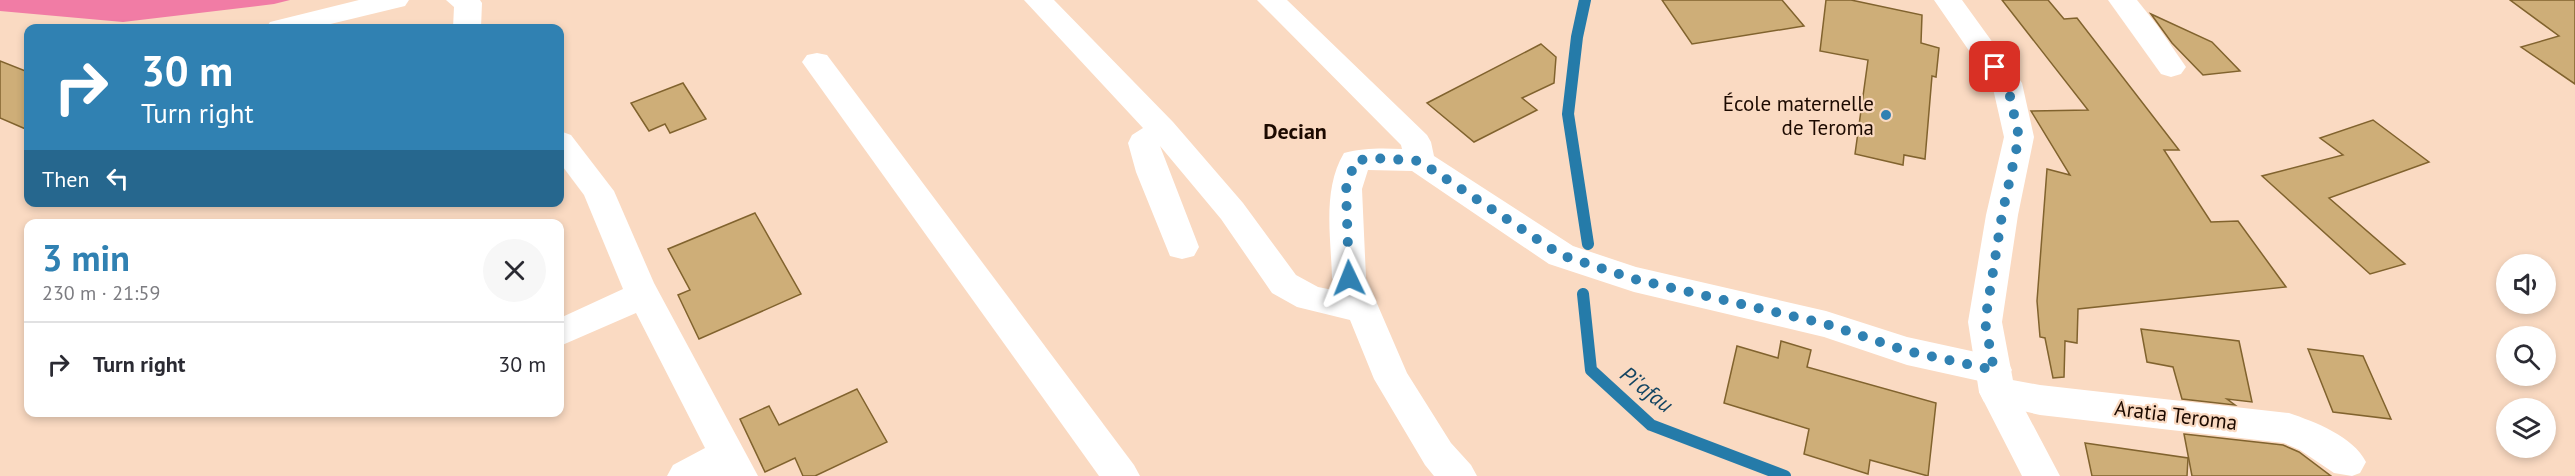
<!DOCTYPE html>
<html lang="en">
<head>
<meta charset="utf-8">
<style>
	:root { --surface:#fff; --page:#f7f7f7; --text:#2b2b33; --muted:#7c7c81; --line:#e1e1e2; --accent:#3081b2 }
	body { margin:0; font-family:"PT Sans",sans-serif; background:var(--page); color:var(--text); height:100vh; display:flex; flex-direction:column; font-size:22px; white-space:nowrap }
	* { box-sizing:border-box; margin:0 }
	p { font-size:20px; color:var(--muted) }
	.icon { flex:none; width:33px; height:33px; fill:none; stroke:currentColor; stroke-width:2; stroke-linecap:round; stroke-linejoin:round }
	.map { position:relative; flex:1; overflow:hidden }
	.details { position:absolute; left:24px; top:219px; width:540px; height:198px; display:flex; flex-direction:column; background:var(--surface); border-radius:12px; box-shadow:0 3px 9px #0003 }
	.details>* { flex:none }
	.hud { position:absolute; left:24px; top:24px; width:540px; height:183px; border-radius:12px; box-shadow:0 3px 9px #0003; background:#3081b2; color:#fff; overflow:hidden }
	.controls { position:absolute; left:2496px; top:254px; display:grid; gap:12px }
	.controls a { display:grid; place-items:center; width:60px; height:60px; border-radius:50%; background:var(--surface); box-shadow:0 3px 9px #0003; font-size:30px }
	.pin { position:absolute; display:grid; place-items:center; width:51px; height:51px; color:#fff; margin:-26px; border-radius:12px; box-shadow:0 3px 9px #0006 }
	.me { position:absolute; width:66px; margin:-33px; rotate:358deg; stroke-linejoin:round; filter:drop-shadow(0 0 4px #0008) }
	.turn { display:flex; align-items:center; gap:21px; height:126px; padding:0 18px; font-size:27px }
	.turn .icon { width:78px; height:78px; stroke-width:2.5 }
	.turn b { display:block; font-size:42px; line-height:51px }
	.then { display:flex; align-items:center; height:57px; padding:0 18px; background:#0003; gap:12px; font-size:22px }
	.round { display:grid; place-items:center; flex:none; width:63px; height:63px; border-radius:32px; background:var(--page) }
	.overview { display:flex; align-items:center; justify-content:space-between; height:102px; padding:0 18px }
	h1 { font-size:36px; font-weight:700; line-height:45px; color:var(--accent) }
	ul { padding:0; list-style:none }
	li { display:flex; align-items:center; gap:18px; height:84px; padding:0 18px; border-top:2px solid var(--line) }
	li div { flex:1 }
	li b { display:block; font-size:22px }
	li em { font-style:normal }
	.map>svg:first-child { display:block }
	.forest { fill:#f17ca5 }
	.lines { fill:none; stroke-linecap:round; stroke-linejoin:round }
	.stream { stroke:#257ba9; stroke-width:12 }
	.building { fill:#ceae78; stroke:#81632e; stroke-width:1.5 }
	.minor { fill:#fff; fill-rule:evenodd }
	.major { fill:#fff; fill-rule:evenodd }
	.route { stroke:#3081b2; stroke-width:10; stroke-dasharray:0 18 }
	.poi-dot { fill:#3081b2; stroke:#fadac2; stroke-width:2 }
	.labels { text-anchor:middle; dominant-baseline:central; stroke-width:4.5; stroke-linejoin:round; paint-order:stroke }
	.poi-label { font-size:21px; fill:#1c0a00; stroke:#fadac2; text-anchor:end }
	.street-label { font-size:21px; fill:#1c0a00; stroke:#fadac2 }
	.neighbourhood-label { font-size:22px; font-weight:bold; fill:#1c0a00; stroke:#fadac2 }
	.water-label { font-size:22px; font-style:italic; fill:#144562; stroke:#fadac2 }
</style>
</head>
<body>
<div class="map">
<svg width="2575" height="476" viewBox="0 0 2575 476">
	<rect width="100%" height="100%" fill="#fadac2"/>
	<path class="forest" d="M 0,0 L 290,0 L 274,4 L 123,22 L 0,11 Z"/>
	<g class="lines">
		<g class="stream">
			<path d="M 1585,0 L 1577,37 L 1568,114 L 1588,244"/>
			<path d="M 1583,294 L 1591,370 L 1651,425 L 1785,476"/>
		</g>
	</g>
	<g class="building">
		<path d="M 1662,0 L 1782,0 L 1804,26 L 1692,44 Z"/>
		<path d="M 1826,0 L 1851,0 L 1922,15 L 1921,43 L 1939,48 L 1936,77 L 1932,76 L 1925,159 L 1904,155 L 1903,165 L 1855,154 L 1868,60 L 1820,51 Z"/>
		<path d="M 2002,0 L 2048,0 L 2064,19 L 2077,18 L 2179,150 L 2164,150 L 2211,222 L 2238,221 L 2286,287 L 2078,309 L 2077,343 L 2065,341 L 2064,377 L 2053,378 L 2045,338 L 2040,337 L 2037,301 L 2047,169 L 2070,175 L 2031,111 L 2088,110 Z"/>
		<path d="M 2510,0 L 2575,0 L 2575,84 L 2521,47 L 2559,36 Z"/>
		<path d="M 2151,14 L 2212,42 L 2240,71 L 2203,75 L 2172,43 Z"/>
		<path d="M 1541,44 L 1556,57 L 1554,83 L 1522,98 L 1537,110 L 1474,142 L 1427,103 Z"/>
		<path d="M 0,61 L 28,72 L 28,130 L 0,118 Z"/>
		<path d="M 683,83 L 706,119 L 670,133 L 665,124 L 649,131 L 631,103 Z"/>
		<path d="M 2373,120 L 2429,162 L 2329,198 L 2405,264 L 2370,274 L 2262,176 L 2343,155 L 2320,138 Z"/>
		<path d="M 755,213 L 801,294 L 699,339 L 678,295 L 690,290 L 668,249 Z"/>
		<path d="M 2141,329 L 2239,341 L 2252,402 L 2227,399 L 2235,405 L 2182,399 L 2173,367 L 2147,362 Z"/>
		<path d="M 1781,341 L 1811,350 L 1807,367 L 1936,403 L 1928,476 L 1870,460 L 1868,474 L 1804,454 L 1809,429 L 1724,403 L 1737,346 L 1778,358 Z"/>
		<path d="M 2308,349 L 2363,356 L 2391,419 L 2333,412 Z"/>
		<path d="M 857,389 L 887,442 L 815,476 L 803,476 L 795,458 L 765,472 L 740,419 L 769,406 L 779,425 Z"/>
		<path d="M 2184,434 L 2283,445 L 2299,452 L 2331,476 L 2192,476 Z"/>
		<path d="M 2085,443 L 2188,458 L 2187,476 L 2092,476 Z"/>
	</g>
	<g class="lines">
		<g class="minor">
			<path d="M 359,0 L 409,0 L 405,6 L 314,28 L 266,28 L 270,22 Z"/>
			<path d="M 446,0 L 480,0 L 482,3 L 481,28 L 453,28 L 454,7 Z"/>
			<path d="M 1024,0 L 1054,0 L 1173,122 L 1243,203 L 1296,275 L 1318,287 L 1338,291 L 1332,278 C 1331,237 1322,190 1344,153 C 1364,148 1381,148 1402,149 L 1401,145 L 1257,0 L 1287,0 L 1427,135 L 1431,142 L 1434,156 L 1573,246 L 1636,267 L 1826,311 L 1907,337 L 1994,356 L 2007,360 L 2012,370 L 2007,379 L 2040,385 L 2289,413 C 2315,422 2353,436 2366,462 L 2360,473 L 2352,476 L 2334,473 L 2300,450 L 2284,443 L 2040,415 L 1984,402 L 1979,392 L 1984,382 L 1907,365 L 1824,337 L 1634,292 L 1549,264 L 1412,171 L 1368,170 L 1362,189 L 1366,278 L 1407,373 L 1451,443 L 1471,465 L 1477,476 L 1434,476 L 1425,465 L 1374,379 L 1350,320 L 1297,307 L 1272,293 L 1221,219 L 1160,146 L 1199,247 L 1194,256 L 1182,259 L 1170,256 L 1136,172 L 1128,143 L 1132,135 L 1143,128 Z"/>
			<path d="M 2108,0 L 2137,0 L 2157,25 L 2186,67 L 2181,74 L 2171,77 L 2161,74 Z"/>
			<path d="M 817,53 L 827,55 L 1134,465 L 1140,476 L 1099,476 L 807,69 L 802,62 L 807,55 Z"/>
			<path d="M 560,131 L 571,135 L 614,191 L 654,283 L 758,476 L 667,476 L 673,465 L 705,448 L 636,313 L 560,346 L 560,318 L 623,289 L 584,195 L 560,163 Z"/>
		</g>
		<path class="major" d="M 1934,0 L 1962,0 L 2022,83 L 2034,137 L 2018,215 L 2002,322 L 2015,391 L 2060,476 L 2022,476 L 1979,392 L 1968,322 L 1986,215 L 2004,137 L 1992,84 Z"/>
	</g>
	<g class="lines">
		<path class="route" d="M 1349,278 L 1346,189 L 1355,161 L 1374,158 L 1419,161 L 1561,255 L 1634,279 L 1826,324 L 1907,351 L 1994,370 L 1985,322 L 2002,215 L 2019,137 L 2007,83 L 1995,67"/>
	</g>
	<circle class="poi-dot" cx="1886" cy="115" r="6"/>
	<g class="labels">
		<g class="poi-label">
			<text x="1874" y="103">École maternelle<tspan x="1874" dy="24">de Teroma</tspan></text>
		</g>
		<g class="street-label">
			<text transform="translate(2176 415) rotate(7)">Aratia Teroma</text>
		</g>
		<g class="neighbourhood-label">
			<text x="1295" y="131">Decian</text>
		</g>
		<g class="water-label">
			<text transform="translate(1647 389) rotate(38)">Pi'afau</text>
		</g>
	</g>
</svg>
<div class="controls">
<a><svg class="icon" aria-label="sound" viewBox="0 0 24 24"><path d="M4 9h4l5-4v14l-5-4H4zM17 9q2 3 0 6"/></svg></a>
<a><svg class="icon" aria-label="search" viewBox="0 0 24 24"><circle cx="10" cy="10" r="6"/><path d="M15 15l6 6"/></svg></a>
<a><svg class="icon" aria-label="layers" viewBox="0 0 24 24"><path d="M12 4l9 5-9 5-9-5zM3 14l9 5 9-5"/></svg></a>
</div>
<div class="pin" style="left:1995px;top:67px;background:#d93025"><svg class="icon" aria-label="arrive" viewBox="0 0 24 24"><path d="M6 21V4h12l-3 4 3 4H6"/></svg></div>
<svg class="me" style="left:1349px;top:278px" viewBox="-20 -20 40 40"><path d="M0-17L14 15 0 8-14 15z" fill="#3081b2" stroke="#fff" stroke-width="4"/></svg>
<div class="hud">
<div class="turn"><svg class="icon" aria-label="right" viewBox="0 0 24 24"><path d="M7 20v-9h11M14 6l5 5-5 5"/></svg><div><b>30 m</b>Turn right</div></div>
<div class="then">Then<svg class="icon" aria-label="left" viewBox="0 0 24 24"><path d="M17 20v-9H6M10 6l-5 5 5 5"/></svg></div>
</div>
<section class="details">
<div class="overview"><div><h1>3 min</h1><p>230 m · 21:59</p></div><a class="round"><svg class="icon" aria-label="close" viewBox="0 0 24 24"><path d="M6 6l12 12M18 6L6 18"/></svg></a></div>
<ul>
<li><svg class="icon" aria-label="right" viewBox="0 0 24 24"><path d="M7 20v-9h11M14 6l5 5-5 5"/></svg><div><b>Turn right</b></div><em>30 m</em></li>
</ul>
</section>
</div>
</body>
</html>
